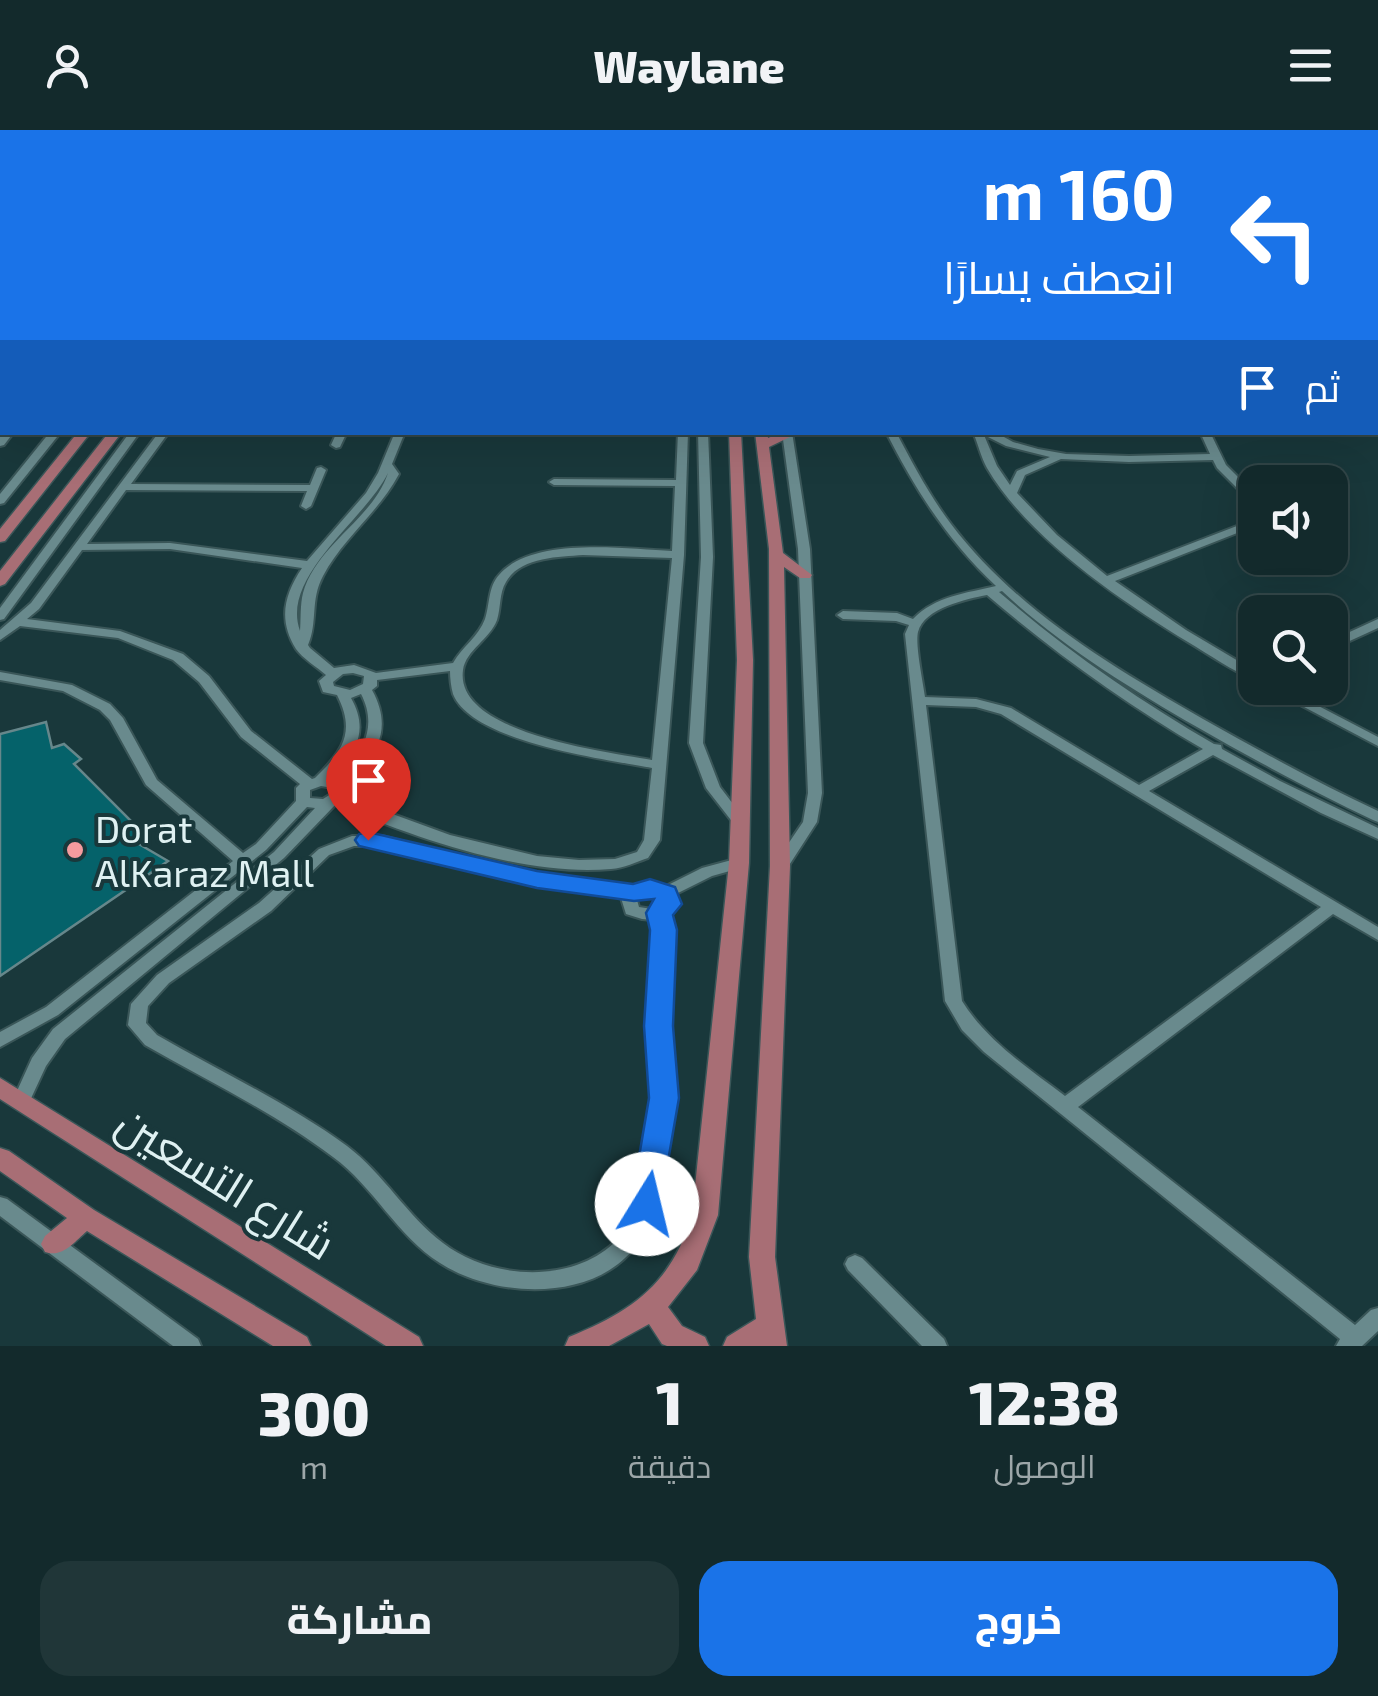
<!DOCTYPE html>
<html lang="ar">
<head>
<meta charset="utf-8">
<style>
	:root { --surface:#132a2c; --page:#203638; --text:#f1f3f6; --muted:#9da7a9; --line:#324648; --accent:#1a73e8 }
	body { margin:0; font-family:"Exo 2",Cairo,sans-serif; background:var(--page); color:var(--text); direction:rtl; height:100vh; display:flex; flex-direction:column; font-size:38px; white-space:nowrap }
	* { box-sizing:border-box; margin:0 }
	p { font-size:32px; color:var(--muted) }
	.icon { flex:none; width:55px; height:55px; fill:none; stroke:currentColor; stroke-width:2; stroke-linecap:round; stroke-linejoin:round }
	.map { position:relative; height:1216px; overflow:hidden; direction:ltr }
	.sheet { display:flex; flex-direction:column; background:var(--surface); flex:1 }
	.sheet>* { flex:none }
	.hud { position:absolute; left:0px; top:0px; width:1380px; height:305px; box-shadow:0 10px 40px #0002,0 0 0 2px var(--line); direction:rtl; background:#1a73e8; color:#fff; overflow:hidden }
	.tools { position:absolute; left:1238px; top:335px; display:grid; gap:20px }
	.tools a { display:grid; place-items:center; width:110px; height:110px; border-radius:20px; background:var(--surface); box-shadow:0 10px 40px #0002,0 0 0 2px var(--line); font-size:50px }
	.pin { position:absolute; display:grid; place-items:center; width:85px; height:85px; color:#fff; margin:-102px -42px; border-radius:50% 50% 50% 0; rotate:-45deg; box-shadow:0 0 10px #0007 }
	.pin .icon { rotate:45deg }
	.me { position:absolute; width:110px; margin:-55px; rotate:9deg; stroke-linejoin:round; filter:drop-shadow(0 0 8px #0008) }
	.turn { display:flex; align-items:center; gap:35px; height:210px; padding:0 40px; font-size:45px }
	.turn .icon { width:130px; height:130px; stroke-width:2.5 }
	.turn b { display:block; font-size:70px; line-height:85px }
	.then { display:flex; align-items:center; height:95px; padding:0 40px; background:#0003; gap:20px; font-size:38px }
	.eta { display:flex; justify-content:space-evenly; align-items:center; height:170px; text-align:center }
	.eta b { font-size:60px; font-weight:800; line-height:70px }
	.primary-button { display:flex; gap:20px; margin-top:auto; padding:20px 40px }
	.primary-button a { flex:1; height:115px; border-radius:30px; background:var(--accent); color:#fff; font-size:40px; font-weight:800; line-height:115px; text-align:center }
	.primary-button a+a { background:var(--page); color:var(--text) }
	header { display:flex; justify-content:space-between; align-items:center; height:130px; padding:0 40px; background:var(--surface); font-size:45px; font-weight:800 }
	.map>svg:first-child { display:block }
	.building { fill:#05626a; stroke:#66878b; stroke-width:2.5 }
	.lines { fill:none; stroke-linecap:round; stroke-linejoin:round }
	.minor-casing { stroke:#3a5658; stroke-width:4 }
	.major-casing { stroke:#3a5658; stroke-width:3 }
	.minor { fill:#698a8d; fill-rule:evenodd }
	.major { fill:#a86e75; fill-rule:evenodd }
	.route { fill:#1a73e8; stroke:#114b97; stroke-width:2.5 }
	.poi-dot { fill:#f59b9e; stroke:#19383b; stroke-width:4 }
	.labels { text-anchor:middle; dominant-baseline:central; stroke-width:8; stroke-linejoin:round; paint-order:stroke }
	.poi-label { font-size:38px; fill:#dff1f2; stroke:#19383b; text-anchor:start }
	.near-street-label { font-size:45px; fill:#dff1f2; stroke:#19383b }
</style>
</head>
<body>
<header><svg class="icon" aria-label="menu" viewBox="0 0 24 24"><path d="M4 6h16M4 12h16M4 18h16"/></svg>Waylane<svg class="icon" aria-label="person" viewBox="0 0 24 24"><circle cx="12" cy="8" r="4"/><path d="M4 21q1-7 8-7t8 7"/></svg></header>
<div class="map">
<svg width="1378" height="1216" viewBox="0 0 1378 1216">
	<rect width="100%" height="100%" fill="#19383b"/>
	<path class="building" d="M 46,592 L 52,618 L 64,614 L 81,629 L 74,634 L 143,703 L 132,710 L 168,731 L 0,846 L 0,604 Z"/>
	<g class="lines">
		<defs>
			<g id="minor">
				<path d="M 0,0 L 19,0 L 0,3 Z"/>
				<path d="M 247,0 L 253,0 L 252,2 L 246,2 Z"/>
				<path d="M 300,0 L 306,0 L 305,2 L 299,2 Z"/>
				<path d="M 649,0 L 655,0 L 656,2 L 650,2 Z"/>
				<path d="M 706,0 L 712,0 L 713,2 L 707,2 Z"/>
				<path d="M 754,0 L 813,0 L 800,2 L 750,2 Z"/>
				<path d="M 1181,0 L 1188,0 L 1190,2 L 1184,2 Z"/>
				<rect x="0" y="19" width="2" height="4"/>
				<rect x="0" y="36" width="2" height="4"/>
				<rect x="0" y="55" width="2" height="4"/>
				<rect x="0" y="66" width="2" height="7"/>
				<rect x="0" y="84" width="2" height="4"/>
				<rect x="0" y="108" width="2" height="4"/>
				<rect x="0" y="131" width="2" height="4"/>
				<rect x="0" y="145" width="2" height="4"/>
				<path d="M 3,302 L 14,302 L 4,315 L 0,316 L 0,307 Z"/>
				<path d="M 50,302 L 61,302 L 4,373 L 0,374 L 0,364 Z"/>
				<path d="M 130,302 L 140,302 L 4,489 L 0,490 L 0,478 Z"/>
				<path d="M 159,302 L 169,302 L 131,354 L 310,355 L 317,338 L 321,337 L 326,340 L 311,376 L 306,379 L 301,376 L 307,361 L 126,360 L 87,414 L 170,413 L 307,431 L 366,363 L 378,343 L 395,302 L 405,302 L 392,334 L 399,344 C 379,382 343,408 323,446 C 310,470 318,492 308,515 L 310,518 L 334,538 L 354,535 L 376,543 L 453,533 C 462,517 479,506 485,489 C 490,474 488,457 499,445 C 532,406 626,419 672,421 L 675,356 L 554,355 L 549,352 L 554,349 L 676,350 L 678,302 L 688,302 L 684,425 L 660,710 L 648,728 C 636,732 624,738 611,739 C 526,747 414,708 336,674 L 284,728 L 65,909 L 46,936 L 27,977 L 21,979 L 15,977 L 12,972 L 32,928 L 53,899 L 274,722 L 315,678 L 307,677 L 266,720 L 58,885 L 0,917 L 0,902 L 46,877 L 233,731 L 146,655 L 110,590 L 100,580 L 63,561 L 0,550 L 0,542 L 72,555 L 110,574 L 123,588 L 157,650 L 243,723 L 256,714 L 296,671 L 296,658 L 300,654 L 241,607 L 199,552 L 173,530 L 118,508 L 20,496 L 0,510 L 0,500 L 31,473 ZM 388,343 C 373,389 317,414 303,463 C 300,475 301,489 300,501 C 280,446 365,390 388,343 ZM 170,419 L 302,438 C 284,465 278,490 296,519 C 302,528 317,537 326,545 L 319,551 L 323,562 L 337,565 C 356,602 343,621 315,648 L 312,649 L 251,601 L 209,546 L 183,524 L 120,501 L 27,489 L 39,479 L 82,420 ZM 583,425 L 672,428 L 652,630 C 609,622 454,604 463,540 C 466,520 490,509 497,490 C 501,478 499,463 506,452 C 520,427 558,427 583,425 ZM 450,541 C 450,548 451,557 453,564 C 472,612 605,629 652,638 L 644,710 L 637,722 L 615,729 L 579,730 L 537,726 L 450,705 L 346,667 L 348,664 L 347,656 C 376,626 394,600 372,560 L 377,556 L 377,550 ZM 353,543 L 364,546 L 363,554 L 350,560 L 334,556 L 333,552 L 343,544 ZM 361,564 C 379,598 361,626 337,650 L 331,649 C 355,624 370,602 351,568 ZM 321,656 L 333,658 L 334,662 L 323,669 L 310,668 L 310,660 Z"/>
				<path d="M 337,302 L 347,302 L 340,317 L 336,318 L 331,315 Z"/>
				<path d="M 698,302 L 708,302 L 713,427 L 703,613 L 720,657 L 746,691 L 739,696 L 734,694 L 706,658 L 689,613 L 701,427 Z"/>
				<path d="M 782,302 L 792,302 L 810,419 L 822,663 L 817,692 L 786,740 L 776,740 L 773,736 L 803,692 L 808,663 L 798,419 Z"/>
				<path d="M 886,302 L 896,302 C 913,334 929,365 951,394 C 1015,479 1112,537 1203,589 C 1260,621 1318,653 1378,681 L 1378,692 L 1373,690 C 1313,661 1254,630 1197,597 C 1128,557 1060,515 1002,461 L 999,462 C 1066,520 1138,570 1214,614 L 1221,615 L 1222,619 L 1280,651 L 1378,698 L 1378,709 L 1321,683 L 1213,625 L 1149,661 L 1378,797 L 1378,810 L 1333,784 L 1078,977 L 1355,1195 L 1371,1180 L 1378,1178 L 1378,1201 L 1362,1216 L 1336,1216 L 1340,1209 L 984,922 L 962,900 L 945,871 L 905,504 L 909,495 L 896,491 L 843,489 L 837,485 L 843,481 L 897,483 L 913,489 C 935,466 967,463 996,456 C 948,411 916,361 886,302 ZM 987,465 C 1055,523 1126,574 1203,619 L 1139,655 L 1011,578 L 976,569 L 925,567 C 923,552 915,515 918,502 C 924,478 967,469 987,465 ZM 926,575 L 976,577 L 1001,584 L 1321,777 L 1065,966 C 1028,938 987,911 962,871 Z"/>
				<path d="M 973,302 L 995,302 L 1013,312 L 1038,319 L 1066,324 L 1129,326 L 1210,324 L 1200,302 L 1210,302 L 1226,335 L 1255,364 L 1255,373 L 1251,372 L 1217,338 L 1213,330 L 1129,332 L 1061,329 L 1025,345 L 1017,363 L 1057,405 L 1107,446 L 1255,389 L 1255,396 L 1115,451 L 1186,500 L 1255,541 L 1255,550 C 1232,541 1210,525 1188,512 C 1121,471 1028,408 987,338 C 981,327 978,314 973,302 ZM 984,305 L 1006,316 L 1050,327 L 1017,341 L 1010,355 L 997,336 Z"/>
				<path d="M 1378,489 L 1378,498 L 1330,520 L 1330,511 Z"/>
				<path d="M 1268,558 L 1284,558 L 1378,607 L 1378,616 Z"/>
				<path d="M 352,706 L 382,706 L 507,739 L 633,757 L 641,754 L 664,757 L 702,738 L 739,728 L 744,729 L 747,733 L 744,737 L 712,746 L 674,765 L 677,774 L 667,785 C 679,823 667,859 667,897 C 667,918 673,937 673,957 C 674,988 666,1018 661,1047 C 657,1073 651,1096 635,1117 C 592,1173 494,1168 440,1133 C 397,1106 374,1057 333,1027 C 275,983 208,951 145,915 L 128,895 L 131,874 L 157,845 L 259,773 L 319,719 ZM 354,716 L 382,716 L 507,749 L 623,766 L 621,768 L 626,784 L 642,789 L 653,790 C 662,825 650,860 649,895 C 649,916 655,936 655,956 C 655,984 648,1011 644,1038 C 639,1063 636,1089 618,1109 C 574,1155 491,1150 443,1113 C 407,1086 384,1044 347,1016 C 288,973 221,942 157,905 L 146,893 L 148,876 L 169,853 L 271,781 L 329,725 ZM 644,765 L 659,767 L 661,773 L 652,779 L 639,777 L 637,770 Z"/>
				<path d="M 0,1067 L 7,1069 L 198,1209 L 201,1216 L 173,1216 L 0,1086 Z"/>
				<path d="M 855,1125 L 862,1128 L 944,1209 L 947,1216 L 922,1216 L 848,1140 L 845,1134 L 848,1128 Z"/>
			</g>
			<g id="major">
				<path d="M 667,0 L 675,0 L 676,2 L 668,2 Z"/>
				<path d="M 691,0 L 699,0 L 700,2 L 692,2 Z"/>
				<path d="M 78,302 L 91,302 L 5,411 L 0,412 L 0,399 Z"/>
				<path d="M 109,302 L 122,302 L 5,454 L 0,456 L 0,441 Z"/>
				<path d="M 729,302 L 741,302 L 753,530 L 749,733 L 718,1085 L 697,1140 L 668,1177 L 682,1196 L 705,1207 L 709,1216 L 667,1216 L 662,1214 L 649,1194 L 609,1216 L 565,1216 L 569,1207 C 633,1181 672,1153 692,1085 L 729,733 L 737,530 Z"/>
				<path d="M 755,302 L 767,302 L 768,308 L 783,302 L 794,305 L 769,317 L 783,423 L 812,445 L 810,448 L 800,448 L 784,437 L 790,736 L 775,1127 L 787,1216 L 723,1216 L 727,1207 L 756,1189 L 749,1127 L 770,736 L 769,419 Z"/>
				<path d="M 0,948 L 419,1207 L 423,1216 L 386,1216 L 0,969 Z"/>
				<path d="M 0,1018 L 9,1021 L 94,1080 L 307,1207 L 311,1216 L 273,1216 L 87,1101 C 74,1112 63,1128 45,1122 L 41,1114 L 45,1106 L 67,1088 L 0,1041 Z"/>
			</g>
		</defs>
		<use href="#minor" class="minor-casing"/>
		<use href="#major" class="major-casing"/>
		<use href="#minor" class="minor"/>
		<use href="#major" class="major"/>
	</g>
	<path class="route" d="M 368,702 L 537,741 L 633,754 L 650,749 L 675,757 L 682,774 L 673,785 L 677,800 L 673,896 L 679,968 L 659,1083 L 647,1087 L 636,1083 L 631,1074 L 649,968 L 644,896 L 650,800 L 646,783 L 654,769 L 634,771 L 537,758 L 359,716 L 355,710 L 359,704 Z"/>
	<circle class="poi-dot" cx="75" cy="720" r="10"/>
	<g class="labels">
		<g class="poi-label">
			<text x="95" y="698">Dorat<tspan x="95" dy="44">AlKaraz Mall</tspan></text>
		</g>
		<g class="near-street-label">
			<text transform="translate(227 1051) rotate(32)">شارع التسعين</text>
		</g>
	</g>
</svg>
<div class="tools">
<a><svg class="icon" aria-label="sound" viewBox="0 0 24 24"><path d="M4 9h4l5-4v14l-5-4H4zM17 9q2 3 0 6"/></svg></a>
<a><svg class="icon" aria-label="search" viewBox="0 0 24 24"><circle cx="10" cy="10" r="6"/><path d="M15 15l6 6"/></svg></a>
</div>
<div class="pin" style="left:368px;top:710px;background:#d93025"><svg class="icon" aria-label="arrive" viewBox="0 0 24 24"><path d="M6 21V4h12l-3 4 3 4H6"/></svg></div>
<svg class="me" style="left:647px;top:1074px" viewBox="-20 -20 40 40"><circle r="19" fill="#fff"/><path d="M0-13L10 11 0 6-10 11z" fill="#1a73e8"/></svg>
<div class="hud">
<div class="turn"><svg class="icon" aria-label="left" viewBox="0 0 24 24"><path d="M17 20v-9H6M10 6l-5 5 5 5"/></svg><div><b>160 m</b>انعطف يسارًا</div></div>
<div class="then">ثم<svg class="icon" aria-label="arrive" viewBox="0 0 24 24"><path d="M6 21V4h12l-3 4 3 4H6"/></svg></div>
</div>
</div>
<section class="sheet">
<div class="eta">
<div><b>12:38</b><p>الوصول</p></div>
<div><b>1</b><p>دقيقة</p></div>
<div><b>300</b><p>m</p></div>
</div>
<div class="primary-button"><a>خروج</a><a>مشاركة</a></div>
</section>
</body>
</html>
